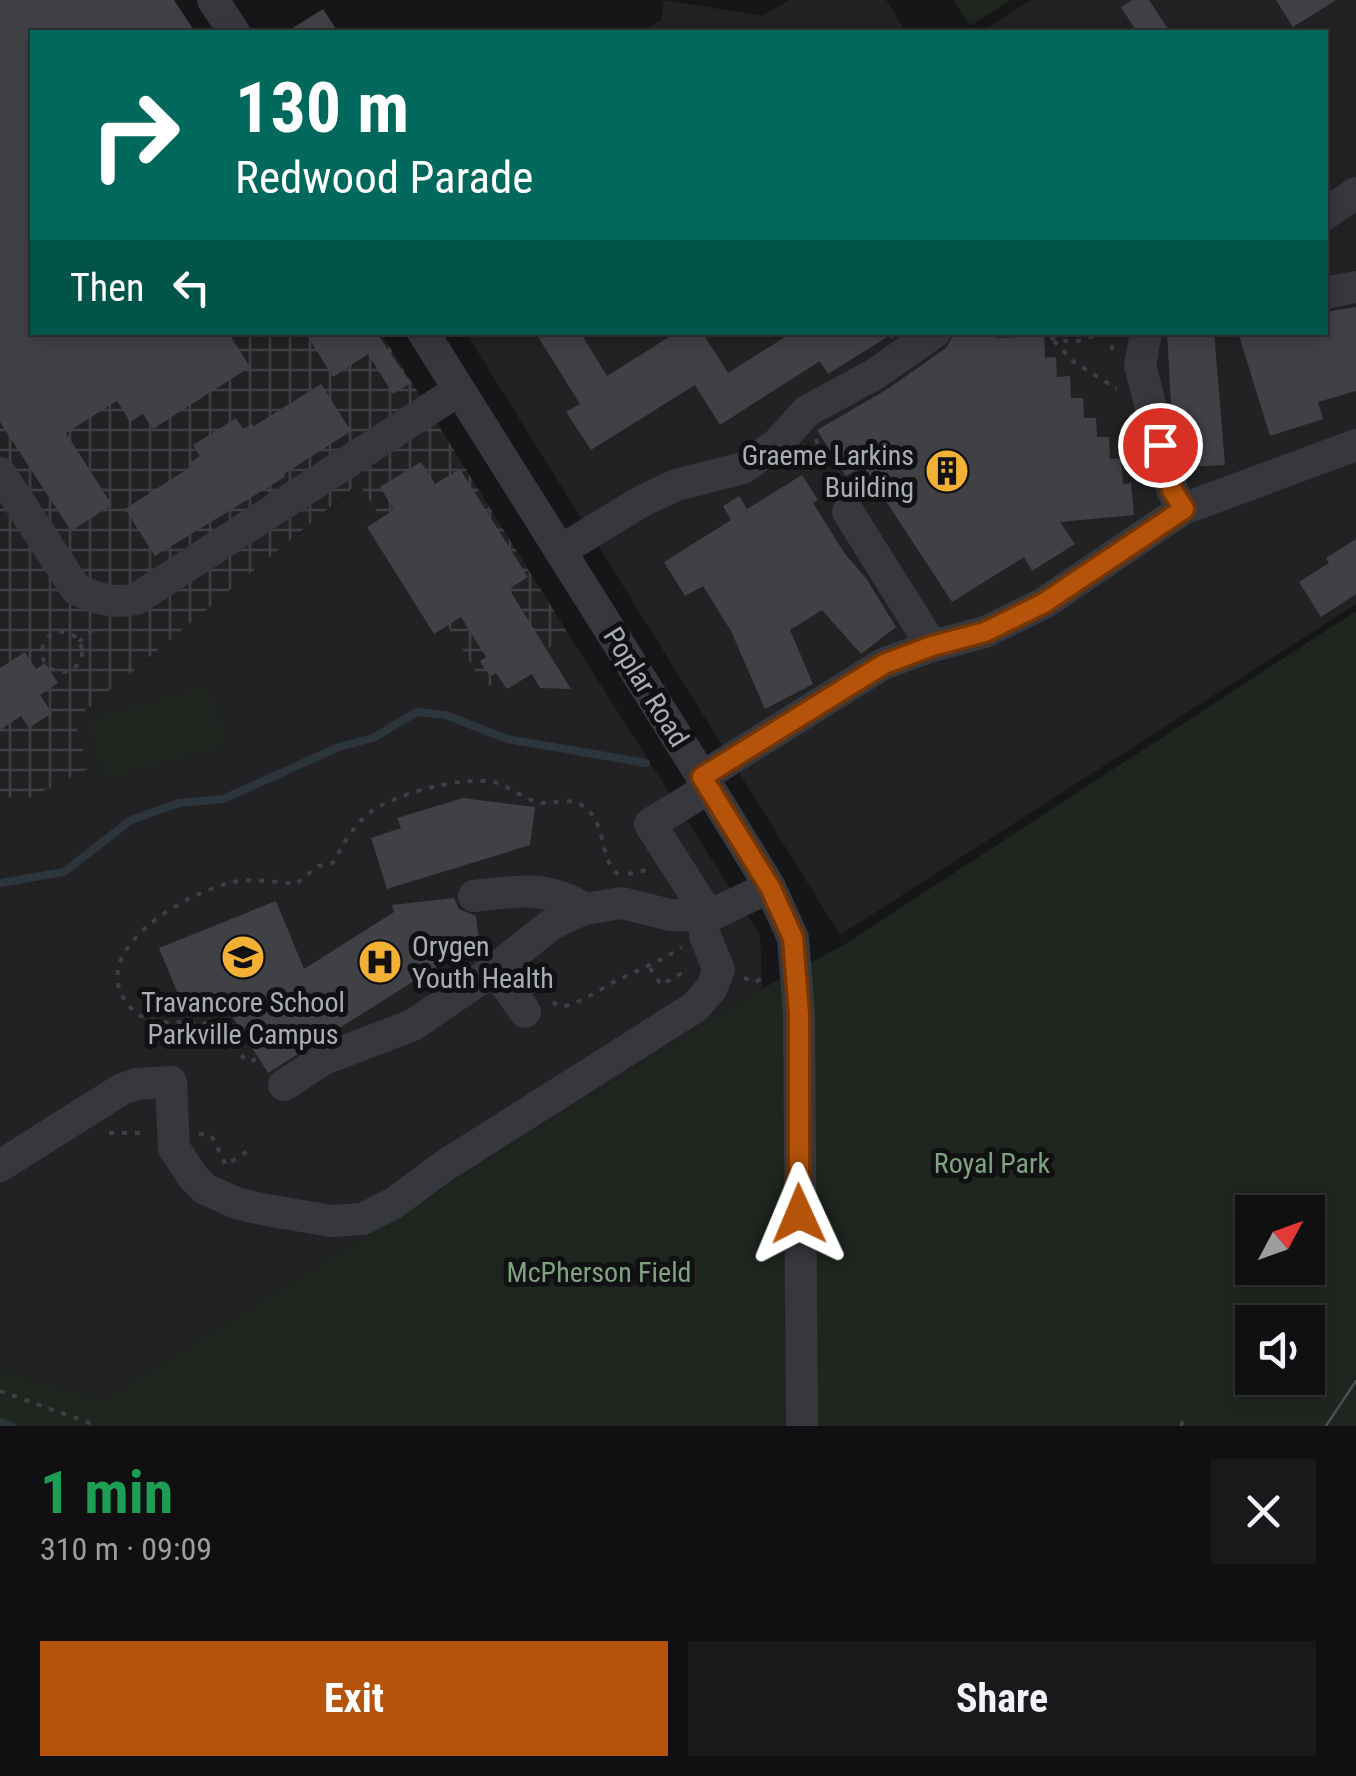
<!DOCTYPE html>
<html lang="en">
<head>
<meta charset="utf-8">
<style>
	:root { --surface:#101012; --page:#19191b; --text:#f1f3f6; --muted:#9c9d9f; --line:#303032; --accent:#b45309 }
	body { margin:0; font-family:"Roboto Condensed",sans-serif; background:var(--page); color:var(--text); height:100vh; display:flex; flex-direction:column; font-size:38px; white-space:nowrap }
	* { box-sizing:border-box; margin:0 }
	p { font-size:32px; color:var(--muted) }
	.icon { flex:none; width:55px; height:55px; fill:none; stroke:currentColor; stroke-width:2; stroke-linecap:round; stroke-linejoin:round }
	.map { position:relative; height:1426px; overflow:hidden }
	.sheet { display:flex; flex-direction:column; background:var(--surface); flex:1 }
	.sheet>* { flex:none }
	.banner { position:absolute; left:30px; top:30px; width:1298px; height:305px; border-radius:0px; box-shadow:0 5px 15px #0003,0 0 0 2px var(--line); background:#00695c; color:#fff; overflow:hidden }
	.needle { width:65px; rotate:49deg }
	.tools { position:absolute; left:1235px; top:1195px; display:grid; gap:20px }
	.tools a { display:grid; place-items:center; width:90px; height:90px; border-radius:0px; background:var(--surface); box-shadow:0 5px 15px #0003,0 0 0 2px var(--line); font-size:50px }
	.pin { position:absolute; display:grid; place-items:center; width:85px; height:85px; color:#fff; margin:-42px; border:5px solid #fff; border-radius:50%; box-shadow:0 2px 10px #0007 }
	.me { position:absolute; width:110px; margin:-55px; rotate:359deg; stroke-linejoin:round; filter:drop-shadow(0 0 8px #0008) }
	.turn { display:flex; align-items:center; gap:35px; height:210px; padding:0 40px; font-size:45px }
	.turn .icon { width:130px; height:130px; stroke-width:2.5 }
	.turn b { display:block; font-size:70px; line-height:85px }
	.then { display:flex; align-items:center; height:95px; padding:0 40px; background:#0003; gap:20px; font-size:38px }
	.round { display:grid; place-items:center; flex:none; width:105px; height:105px; border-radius:0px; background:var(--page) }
	.overview { display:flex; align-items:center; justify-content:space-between; height:170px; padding:0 40px }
	h1 { font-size:60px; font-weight:700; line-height:75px; color:#1e9e55 }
	.primary-button { display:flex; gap:20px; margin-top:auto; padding:20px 40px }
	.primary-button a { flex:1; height:115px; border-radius:0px; background:var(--accent); color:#fff; font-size:40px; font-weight:700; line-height:115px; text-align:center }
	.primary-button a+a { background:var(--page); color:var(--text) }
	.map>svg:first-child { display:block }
	.built { fill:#222225 }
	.industrial { fill:url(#industrial-grid) }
	.park { fill:#1e261f; fill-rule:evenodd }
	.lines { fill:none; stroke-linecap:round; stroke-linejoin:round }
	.stream { stroke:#2c353c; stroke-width:8 }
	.building { fill:#404145 }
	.path { stroke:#3d3f44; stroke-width:4; stroke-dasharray:5 8; stroke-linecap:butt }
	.minor { stroke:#37383d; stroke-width:32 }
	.tram { stroke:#4a4c52; stroke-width:2.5 }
	.route-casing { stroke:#753606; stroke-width:25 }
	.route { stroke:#b45309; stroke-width:18 }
	.labels { text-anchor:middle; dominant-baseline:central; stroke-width:10; stroke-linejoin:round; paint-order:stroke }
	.poi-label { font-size:28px; fill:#a8adb8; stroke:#111113; text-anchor:end }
	.street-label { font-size:28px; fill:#a8adb8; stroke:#111113 }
	.park-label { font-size:28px; fill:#7fa381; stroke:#111113 }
</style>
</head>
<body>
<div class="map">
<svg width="1356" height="1426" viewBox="0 0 1356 1426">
	<defs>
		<pattern id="industrial-grid" width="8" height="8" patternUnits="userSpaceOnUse" patternTransform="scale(2.5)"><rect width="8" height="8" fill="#222225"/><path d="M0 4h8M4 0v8" fill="none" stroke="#3f3f43"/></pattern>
	</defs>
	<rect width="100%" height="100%" fill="#161618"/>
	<g class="built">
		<path d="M 664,0 L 763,16 L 789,0 L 886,0 L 906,32 L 640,32 L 661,20 Z"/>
		<path d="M 1031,0 L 1356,0 L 1356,604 L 840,935 L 466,333 L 1325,332 L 1325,32 L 981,32 Z"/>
		<path d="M 360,483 L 486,687 L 569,635 L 760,935 L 762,989 L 103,1400 L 0,1370 L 0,797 L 29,798 L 75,719 Z"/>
	</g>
	<path class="industrial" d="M 0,0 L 173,0 L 193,32 L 32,32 L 32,332 L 381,333 L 569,635 L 486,688 L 359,483 L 75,719 L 88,769 L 29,798 L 0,797 Z"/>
	<g class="park">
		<path d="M 953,0 L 1011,0 L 970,26 Z"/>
		<path d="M 1356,611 L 1356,1426 L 0,1426 L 0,1370 L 103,1400 L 762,989 L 845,944 ZM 1252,1212 L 1308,1212 L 1308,1268 L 1252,1268 ZM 1252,1322 L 1308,1322 L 1308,1378 L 1252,1378 Z"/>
		<path d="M 208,686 L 226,745 L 105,779 L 88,720 Z"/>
	</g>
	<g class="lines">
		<g class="stream">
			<path d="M 0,883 L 64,872 L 131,820 L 179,803 L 223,799 L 339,747 L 373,738 L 417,712 L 446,715 L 507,739 L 646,763"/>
			<path d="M 0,1422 L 12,1426"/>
		</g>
	</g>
	<g class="building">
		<path d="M 0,0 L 174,0 L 195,32 L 32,32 L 32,332 L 228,332 L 250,367 L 153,429 L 143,414 L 130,422 L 117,401 L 66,433 L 112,505 L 71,531 L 0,422 Z"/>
		<path d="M 1133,0 L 1149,0 L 1170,32 L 1137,32 L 1121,7 Z"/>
		<path d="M 1276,0 L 1336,0 L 1293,27 Z"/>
		<path d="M 323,9 L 338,32 L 286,32 Z"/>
		<path d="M 1356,307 L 1356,391 L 1318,402 L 1323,419 L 1270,436 L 1238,332 L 1325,332 L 1325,312 Z"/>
		<path d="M 305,332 L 376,332 L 411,383 L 393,394 L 368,354 L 333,377 Z"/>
		<path d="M 535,332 L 580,332 L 607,376 L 677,332 L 702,332 L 728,373 L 793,332 L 899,332 L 891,339 L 889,336 L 828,374 L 820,361 L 720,425 L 695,385 L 591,450 L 566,412 L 580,404 Z"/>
		<path d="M 955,332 L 997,332 L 997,338 L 1044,336 L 1045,358 L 1056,357 L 1057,377 L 1070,376 L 1071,398 L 1083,398 L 1084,418 L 1096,418 L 1097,437 L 1109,437 L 1110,459 L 1121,458 L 1123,484 L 1131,483 L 1134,515 L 1060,522 L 1075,544 L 1032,571 L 1024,557 L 952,602 L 863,466 L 846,476 L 817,430 L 886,390 L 946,348 Z"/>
		<path d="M 1167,332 L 1214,332 L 1225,465 L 1187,467 L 1171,404 Z"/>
		<path d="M 321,384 L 351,431 L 284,474 L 285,477 L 155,556 L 125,509 L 192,466 L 190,463 L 200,456 L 193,445 L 236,418 L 243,429 L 252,424 L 254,426 Z"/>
		<path d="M 421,462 L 435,484 L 460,469 L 528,577 L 509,589 L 571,689 L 540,688 L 532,674 L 507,689 L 496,673 L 490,677 L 480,661 L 486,657 L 461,617 L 434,634 L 367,527 L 394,510 L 380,487 Z"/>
		<path d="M 802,475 L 818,500 L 813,503 L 845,554 L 866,578 L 896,627 L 861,654 L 822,610 L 790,630 L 813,684 L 765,709 L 731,631 L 703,586 L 685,596 L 664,562 L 731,520 L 723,506 L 739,496 L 747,509 Z"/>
		<path d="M 1356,539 L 1356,594 L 1321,617 L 1299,582 L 1329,563 L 1326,558 Z"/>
		<path d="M 25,652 L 36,669 L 45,663 L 58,683 L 40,695 L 52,713 L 29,728 L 21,716 L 0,730 L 0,668 Z"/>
		<path d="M 463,798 L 535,807 L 530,845 L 387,889 L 371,838 L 401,828 L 397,818 Z"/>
		<path d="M 454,898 L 459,909 L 476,916 L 479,940 L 268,1073 L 220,997 L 185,1011 L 159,948 L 276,901 L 304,969 L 394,912 L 392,905 Z"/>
	</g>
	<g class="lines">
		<g class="path">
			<path d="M 1025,332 C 1055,337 1072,350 1100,332"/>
			<path d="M 1112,332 L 1112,352"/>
			<path d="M 1054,341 L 1074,362 L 1117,389"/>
			<path d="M 816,439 L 832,487"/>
			<circle cx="62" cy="652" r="20"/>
			<path d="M 79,642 L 97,626"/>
			<path d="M 628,874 L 647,870"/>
			<path d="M 650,968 L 661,985 L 687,970"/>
			<path d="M 744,978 L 756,982 L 766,975"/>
			<path d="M 553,1002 L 560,1007 C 581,1004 599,989 618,980 C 640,969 661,961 682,947"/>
			<path d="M 256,1059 L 250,1062 C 235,1055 230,1032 212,1025 C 185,1016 149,1034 126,1002 C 87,947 192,890 234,882 C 254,878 276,882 296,884 L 318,866 L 333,863 C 343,844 352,828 368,814 C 392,794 462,776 493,782 C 508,785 530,803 542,803 C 553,804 568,798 580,804 C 609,820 597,859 619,875"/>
			<path d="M 109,1133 L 144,1133"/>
			<path d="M 199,1134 L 211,1135 L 226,1165 L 251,1149"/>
			<path d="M 0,1391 L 98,1426"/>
			<path d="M 1181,1426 L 1186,1414"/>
		</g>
		<g class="minor">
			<path d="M 213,0 L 234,32"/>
			<path d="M 1325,214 L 1356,193"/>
			<path d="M 1325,293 L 1356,287"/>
			<path d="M 423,332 L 721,807 L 770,887 L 793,938 L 799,1014 L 802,1426"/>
			<path d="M 1146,332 L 1140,365 L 1172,490 L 1183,509"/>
			<path d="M 0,473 L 76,589 C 97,599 114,604 136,599 L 459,390"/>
			<path d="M 848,512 L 932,646"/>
			<path d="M 560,551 L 642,501 L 676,485 L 743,468 L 778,443 L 807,411 L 875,374 L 935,332"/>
			<path d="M 702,777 L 883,664 L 932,646 L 985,632 L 1044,603 L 1183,509 L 1356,445"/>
			<path d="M 474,896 C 514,891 549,885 584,909"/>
			<path d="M 709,916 L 650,824 L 709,788"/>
			<path d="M 495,969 L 525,1012"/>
			<path d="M 284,1085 L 324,1059 L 413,1025 L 495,969 L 552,924 L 584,909 L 622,903 L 670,915 L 709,916 L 770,887"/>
			<path d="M 0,1166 L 122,1089 L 136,1084 L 171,1082 L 174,1148 L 193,1177 L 205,1189 L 236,1203 L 261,1209 L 331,1221 L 363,1219 L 394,1203 L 444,1166 L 695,1007 L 711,989 L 719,970 L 705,936"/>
		</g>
		<path class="tram" d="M 1326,1426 L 1356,1381"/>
	</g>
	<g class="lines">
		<defs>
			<path id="route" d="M 799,1214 L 799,1014 L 793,938 L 770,887 L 702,777 L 884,664 L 932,646 L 985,632 L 1044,603 L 1184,509 L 1172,490 L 1160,445"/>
		</defs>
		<use href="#route" class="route-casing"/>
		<use href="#route" class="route"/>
	</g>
	<defs>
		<symbol id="building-disc" viewBox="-11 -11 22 22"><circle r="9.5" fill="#f2b134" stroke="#111113"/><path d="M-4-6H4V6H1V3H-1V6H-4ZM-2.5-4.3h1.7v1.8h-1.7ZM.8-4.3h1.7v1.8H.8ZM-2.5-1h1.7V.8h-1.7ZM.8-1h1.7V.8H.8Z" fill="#111"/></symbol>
		<symbol id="school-disc" viewBox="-11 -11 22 22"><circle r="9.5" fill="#f2b134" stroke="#111113"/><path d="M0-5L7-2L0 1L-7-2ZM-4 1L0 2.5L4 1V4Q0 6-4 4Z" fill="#111"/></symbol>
		<symbol id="hospital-disc" viewBox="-11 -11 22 22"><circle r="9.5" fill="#f2b134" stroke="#111113"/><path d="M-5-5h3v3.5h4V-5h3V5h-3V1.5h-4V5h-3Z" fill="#111"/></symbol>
	</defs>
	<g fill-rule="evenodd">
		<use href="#building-disc" x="922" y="446" width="50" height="50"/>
		<use href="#school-disc" x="218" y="932" width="50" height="50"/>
		<use href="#hospital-disc" x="355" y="937" width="50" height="50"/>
	</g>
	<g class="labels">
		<g class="poi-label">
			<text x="914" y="455">Graeme Larkins<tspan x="914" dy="32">Building</tspan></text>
			<text x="412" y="946" text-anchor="start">Orygen<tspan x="412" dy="32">Youth Health</tspan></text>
			<text x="243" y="1002" text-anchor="middle">Travancore School<tspan x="243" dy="32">Parkville Campus</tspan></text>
		</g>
		<g class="street-label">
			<text transform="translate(646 687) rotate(58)">Poplar Road</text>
		</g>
		<g class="park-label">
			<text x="992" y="1163">Royal Park</text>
			<text x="599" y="1272">McPherson Field</text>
		</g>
	</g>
</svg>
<div class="tools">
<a><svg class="needle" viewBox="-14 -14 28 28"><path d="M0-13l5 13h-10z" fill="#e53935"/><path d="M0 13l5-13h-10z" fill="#9c9d9f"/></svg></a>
<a><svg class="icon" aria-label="sound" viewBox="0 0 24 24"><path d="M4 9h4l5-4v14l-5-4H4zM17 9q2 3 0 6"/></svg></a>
</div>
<div class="pin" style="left:1160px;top:445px;background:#d93025"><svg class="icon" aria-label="arrive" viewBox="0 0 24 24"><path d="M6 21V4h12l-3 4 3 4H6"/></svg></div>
<svg class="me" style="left:799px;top:1214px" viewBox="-20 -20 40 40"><path d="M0-17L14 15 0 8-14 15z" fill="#b45309" stroke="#fff" stroke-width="4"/></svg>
<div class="banner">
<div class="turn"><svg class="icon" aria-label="right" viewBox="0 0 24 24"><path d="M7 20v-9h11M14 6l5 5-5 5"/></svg><div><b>130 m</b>Redwood Parade</div></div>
<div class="then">Then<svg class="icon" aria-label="left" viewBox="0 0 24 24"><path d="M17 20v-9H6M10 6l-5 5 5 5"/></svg></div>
</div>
</div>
<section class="sheet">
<div class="overview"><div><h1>1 min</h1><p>310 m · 09:09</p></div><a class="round"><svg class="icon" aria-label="close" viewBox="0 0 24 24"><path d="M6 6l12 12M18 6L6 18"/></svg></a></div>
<div class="primary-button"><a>Exit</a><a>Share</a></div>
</section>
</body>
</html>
